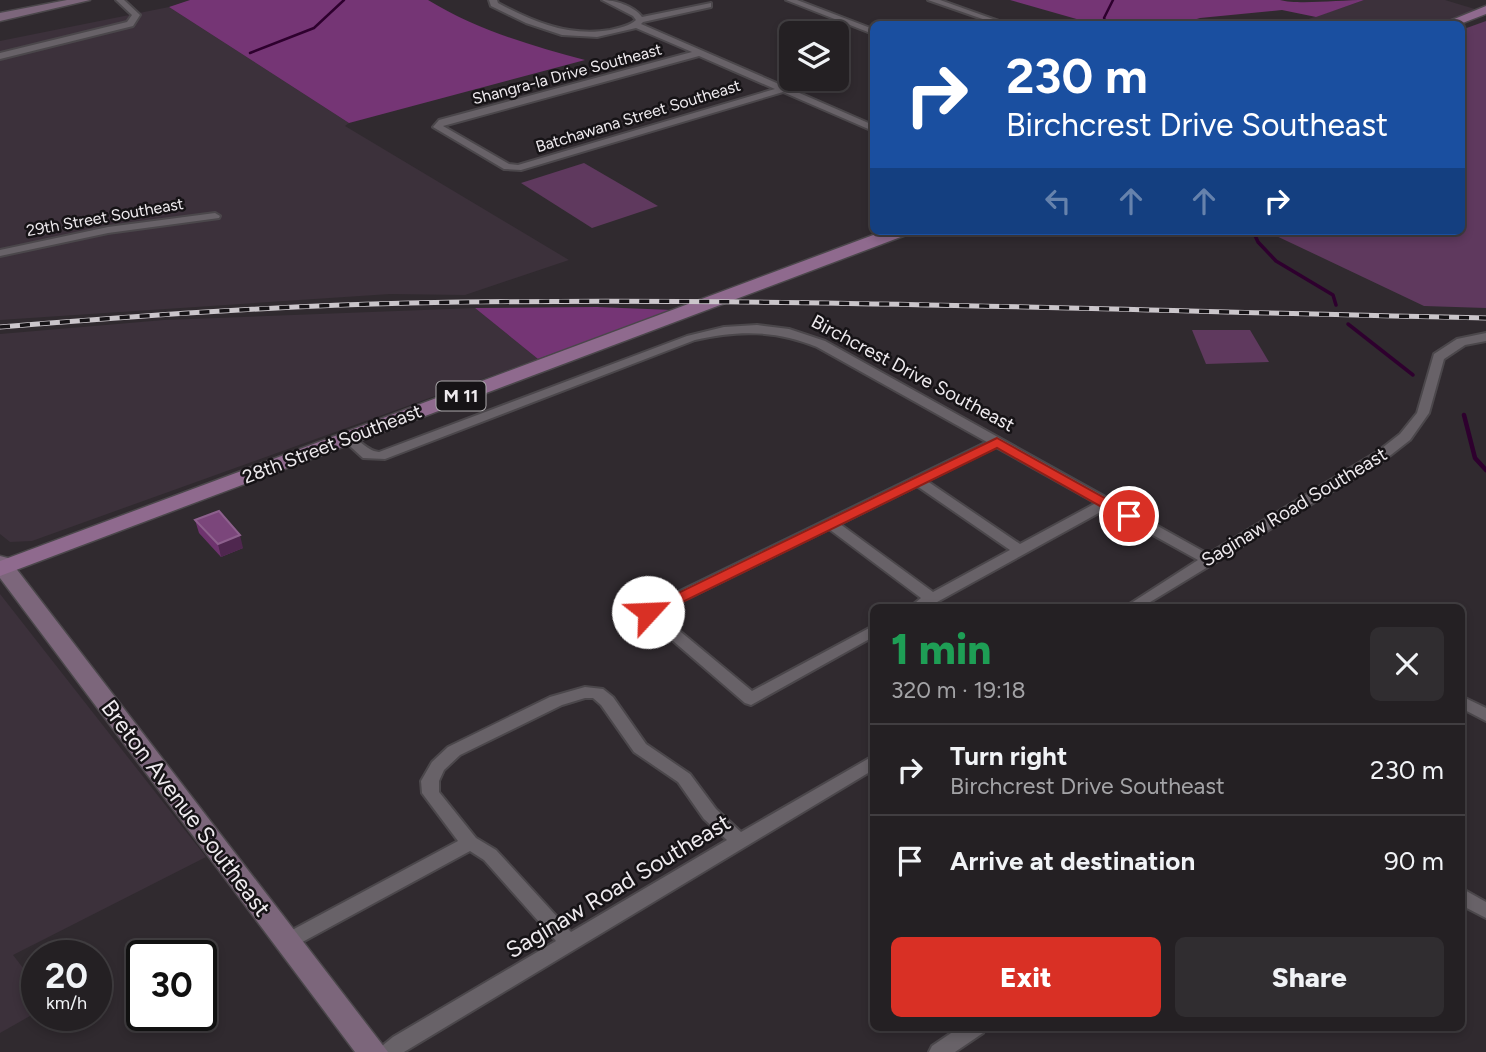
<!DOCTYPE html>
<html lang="en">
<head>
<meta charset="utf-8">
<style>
	:root { --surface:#242023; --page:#302d30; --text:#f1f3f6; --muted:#a3a3a6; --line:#413e41; --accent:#d93025 }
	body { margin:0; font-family:Figtree,sans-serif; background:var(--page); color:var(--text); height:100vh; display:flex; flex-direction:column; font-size:26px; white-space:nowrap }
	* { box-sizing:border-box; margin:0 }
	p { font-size:23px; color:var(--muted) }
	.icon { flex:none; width:38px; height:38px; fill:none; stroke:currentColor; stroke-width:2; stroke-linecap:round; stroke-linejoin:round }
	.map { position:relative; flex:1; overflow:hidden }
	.panel { position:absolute; left:870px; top:604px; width:595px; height:427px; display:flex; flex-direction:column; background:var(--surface); border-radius:10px; box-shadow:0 4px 10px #0003,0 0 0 2px var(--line) }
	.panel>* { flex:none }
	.banner { position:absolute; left:870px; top:21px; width:595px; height:214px; border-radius:10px; box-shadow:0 4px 10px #0003,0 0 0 2px var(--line); background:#1a4fa0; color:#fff; overflow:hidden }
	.buttons { position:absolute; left:779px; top:21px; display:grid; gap:14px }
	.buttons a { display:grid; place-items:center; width:70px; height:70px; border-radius:10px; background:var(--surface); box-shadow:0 4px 10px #0003,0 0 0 2px var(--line); font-size:35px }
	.speed { position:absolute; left:21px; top:940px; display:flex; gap:14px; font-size:35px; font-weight:700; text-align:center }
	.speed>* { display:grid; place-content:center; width:91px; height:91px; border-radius:50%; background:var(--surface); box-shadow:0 4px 10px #0003,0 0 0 2px var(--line); line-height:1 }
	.speed small { font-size:18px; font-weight:400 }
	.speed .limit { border:4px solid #111; border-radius:10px; background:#fff; color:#111 }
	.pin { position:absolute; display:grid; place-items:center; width:60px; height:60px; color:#fff; margin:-30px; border:4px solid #fff; border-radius:50%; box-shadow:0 2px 7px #0007 }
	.me { position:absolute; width:77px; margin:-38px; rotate:65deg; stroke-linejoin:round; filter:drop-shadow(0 0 5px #0008) }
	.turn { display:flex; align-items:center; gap:24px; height:147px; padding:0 21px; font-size:32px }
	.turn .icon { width:91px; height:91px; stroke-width:2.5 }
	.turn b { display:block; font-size:49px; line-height:60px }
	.lanes { display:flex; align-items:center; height:66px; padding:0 21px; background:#0003; justify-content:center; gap:35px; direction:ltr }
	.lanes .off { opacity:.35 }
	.round { display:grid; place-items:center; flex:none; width:74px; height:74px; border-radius:10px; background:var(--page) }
	.head { display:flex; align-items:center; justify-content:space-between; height:119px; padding:0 21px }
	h1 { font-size:42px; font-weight:800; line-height:52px; color:#1e9e55 }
	.action { display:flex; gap:14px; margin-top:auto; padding:14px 21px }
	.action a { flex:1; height:80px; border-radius:10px; background:var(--accent); color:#fff; font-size:28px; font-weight:800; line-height:80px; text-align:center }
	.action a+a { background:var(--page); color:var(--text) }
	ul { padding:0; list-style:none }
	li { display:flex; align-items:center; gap:21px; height:91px; padding:0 21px; border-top:2px solid var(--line) }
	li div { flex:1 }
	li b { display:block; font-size:26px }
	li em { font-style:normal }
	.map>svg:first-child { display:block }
	.built { fill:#3c313b }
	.green { fill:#5f395e }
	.forest { fill:#753575 }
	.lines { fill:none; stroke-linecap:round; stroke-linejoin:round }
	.stream-far2 { stroke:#2e002e; stroke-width:2.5 }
	.stream-far1 { stroke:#2e002e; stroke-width:3.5 }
	.stream { stroke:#2e002e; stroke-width:4.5 }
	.street-casing { stroke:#4b474b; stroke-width:4 }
	.secondary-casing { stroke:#4b474b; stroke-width:3 }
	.primary-casing { stroke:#4b474b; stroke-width:3 }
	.street { fill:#686268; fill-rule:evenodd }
	.secondary { fill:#7c667b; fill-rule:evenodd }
	.primary { fill:#8f6a8e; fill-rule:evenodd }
	.rail-casing { stroke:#cbc6cb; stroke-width:5 }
	.rail { stroke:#161316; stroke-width:3.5; stroke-dasharray:10; stroke-linecap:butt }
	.wall { fill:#6e336e }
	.shaded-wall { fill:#4f274f }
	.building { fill:#7b467b; stroke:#8d608d; stroke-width:2 }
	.route { fill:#d93025; stroke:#8d1f18; stroke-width:2 }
	.labels { text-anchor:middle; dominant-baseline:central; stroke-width:5; stroke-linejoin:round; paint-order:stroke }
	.far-street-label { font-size:16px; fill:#eeeaee; stroke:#161316 }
	.shield { fill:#161316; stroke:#adaaad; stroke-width:2 }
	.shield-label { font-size:18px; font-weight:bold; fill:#eeeaee }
	.street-label { font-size:19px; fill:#eeeaee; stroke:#161316 }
	.near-street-label { font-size:23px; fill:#eeeaee; stroke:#161316 }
</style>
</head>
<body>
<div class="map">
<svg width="1486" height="1052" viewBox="0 0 1486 1052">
	<rect width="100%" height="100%" fill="#302a2f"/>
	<g class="built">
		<path d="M 1364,0 L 1445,0 L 1478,10 L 1439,24 L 1294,24 Z"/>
		<path d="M 169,7 L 349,123 L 345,126 L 569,260 L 465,295 L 390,294 L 0,320 L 0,41 Z"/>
		<path d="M 475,308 L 538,359 L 32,541 L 10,542 L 0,534 L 0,334 L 164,320 Z"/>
		<path d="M 0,594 L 206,857 L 13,955 L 37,986 L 37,1012 L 0,1033 Z"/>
	</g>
	<g class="green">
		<path d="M 1486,21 L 1486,308 L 1424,306 L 1266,231 L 1461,231 L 1461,30 Z"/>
		<path d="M 584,163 L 658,206 L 592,228 L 521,183 Z"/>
		<path d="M 1192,330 L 1250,330 L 1269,362 L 1206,364 Z"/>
	</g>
	<g class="forest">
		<path d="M 190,0 L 428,0 C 477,30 530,45 585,60 L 349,123 L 169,7 Z"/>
		<path d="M 1010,0 L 1280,0 C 1297,5 1341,0 1364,0 L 1316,17 L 1282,10 L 1200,18 L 1181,24 L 1083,24 L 1080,20 Z"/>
		<path d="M 597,307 L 673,310 L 538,359 L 475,308 Z"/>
	</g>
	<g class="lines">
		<g class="stream-far2">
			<path d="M 1107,24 L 1104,18 L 1113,0"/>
			<path d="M 250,53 L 314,28 L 344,0"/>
		</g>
		<g class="stream-far1">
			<path d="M 1253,231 L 1258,242 L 1276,261 L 1333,295 L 1336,305"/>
			<path d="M 1348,324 L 1413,375"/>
		</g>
		<path class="stream" d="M 1464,415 L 1475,458 L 1486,470"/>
		<defs>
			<g id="street">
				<path d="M 116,0 L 124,0 L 140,15 L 133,26 L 0,59 L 0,53 L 127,22 L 132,15 Z"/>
				<path d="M 489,0 L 497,0 L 498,3 C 534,22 569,37 610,30 C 619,28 630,26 636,20 L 633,16 L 602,0 C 615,0 634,6 642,17 L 711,3 L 711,7 L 643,22 L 641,24 L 873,125 L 873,131 L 783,92 L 521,170 L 504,169 L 433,127 L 439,120 L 692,52 L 636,28 L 597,37 L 562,35 L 526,23 L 491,6 ZM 699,56 L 775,89 L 518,165 L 509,164 L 443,126 Z"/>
				<path d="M 786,0 L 797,0 L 873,29 L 873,34 Z"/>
				<path d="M 928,0 L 940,0 L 1007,24 L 997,24 Z"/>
				<path d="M 215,213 L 220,216 L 219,218 L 108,233 L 0,256 L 0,250 L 108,227 Z"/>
				<path d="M 757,325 L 789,329 L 825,341 L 1208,554 L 1377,452 L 1400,434 L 1417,413 L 1434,354 L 1457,339 L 1486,333 L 1486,341 L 1465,345 L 1444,359 L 1429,413 L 1410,440 L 1387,458 L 1142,607 L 1125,607 L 1198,560 L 1106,509 L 928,607 L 910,607 L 921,598 L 829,529 L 658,613 L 752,691 L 873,626 L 873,637 L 751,705 L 745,703 L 643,615 L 640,612 L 643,609 L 987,442 L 817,347 C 776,330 738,330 695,340 L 385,459 L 363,458 L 341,438 L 342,435 C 357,433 364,451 379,452 L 687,336 L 724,327 ZM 996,447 L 1096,503 L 1020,544 L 927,481 ZM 917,486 L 1010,550 L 933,592 L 840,524 Z"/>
				<path d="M 585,687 L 603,689 L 613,697 L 646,744 L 690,774 L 716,809 L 741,832 L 873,756 L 873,770 L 404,1052 L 379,1052 L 382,1046 L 393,1037 L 556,941 L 484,860 L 470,851 L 295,946 L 288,949 L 281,946 L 279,941 L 281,936 L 458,841 L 422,793 L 421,781 L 432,762 L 448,747 L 550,697 ZM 585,698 L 593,698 L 601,705 L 634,752 L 678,782 L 704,819 L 727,840 L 571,932 L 496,850 L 476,838 L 439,792 L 439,781 L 444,770 L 460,755 L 562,705 Z"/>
				<path d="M 1461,696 L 1486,708 L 1486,721 L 1461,708 Z"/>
				<path d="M 1461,888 L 1486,902 L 1486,918 L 1461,905 Z"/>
				<path d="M 960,1027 L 986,1027 L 983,1033 L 955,1052 L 929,1052 L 932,1046 Z"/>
			</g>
			<g id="secondary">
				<path d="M 67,0 L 90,0 L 0,21 L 0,13 Z"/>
				<path d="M 0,556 L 8,558 L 388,1052 L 355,1052 L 0,578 Z"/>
			</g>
			<g id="primary">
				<path d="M 1486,6 L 1486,14 L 1460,24 L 1442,24 Z"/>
				<path d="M 884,231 L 909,231 L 906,235 L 0,576 L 0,561 Z"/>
			</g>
		</defs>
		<use href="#street" class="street-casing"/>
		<use href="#secondary" class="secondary-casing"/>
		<use href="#primary" class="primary-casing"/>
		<use href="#street" class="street"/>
		<use href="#secondary" class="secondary"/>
		<use href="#primary" class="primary"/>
		<defs>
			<path id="rail" d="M 0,327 C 137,316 273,306 410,303 C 769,296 1127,311 1486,318"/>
		</defs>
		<use href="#rail" class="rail-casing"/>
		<use href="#rail" class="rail"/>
	</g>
	<path class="wall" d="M 195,520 L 243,548 L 221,557 L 199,533 Z"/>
	<path class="shaded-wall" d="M 240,535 L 243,548 L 221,557 L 218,544 Z"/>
	<path class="building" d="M 219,511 L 240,535 L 218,544 L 195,520 Z"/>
	<path class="route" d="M 997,438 L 1137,516 L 1129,521 L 1123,519 L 997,448 L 654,616 L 642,616 L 639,612 Z"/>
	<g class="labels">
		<g class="far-street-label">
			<text transform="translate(567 74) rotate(-15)">Shangra-la Drive Southeast</text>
			<text transform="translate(638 116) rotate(-17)">Batchawana Street Southeast</text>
			<text transform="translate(105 217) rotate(-10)">29th Street Southeast</text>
		</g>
		<rect class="shield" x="436.5" y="381.5" width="49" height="29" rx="5"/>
		<g class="shield-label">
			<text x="461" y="396">M 11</text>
		</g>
		<g class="street-label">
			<text transform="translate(913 373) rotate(28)">Birchcrest Drive Southeast</text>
			<text transform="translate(332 444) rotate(-21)">28th Street Southeast</text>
			<text transform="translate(1294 507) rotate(-31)">Saginaw Road Southeast</text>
		</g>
		<g class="near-street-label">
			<text transform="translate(186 808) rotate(53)">Breton Avenue Southeast</text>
			<text transform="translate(618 886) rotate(-31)">Saginaw Road Southeast</text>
		</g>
	</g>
</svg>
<div class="buttons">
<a><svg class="icon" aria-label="layers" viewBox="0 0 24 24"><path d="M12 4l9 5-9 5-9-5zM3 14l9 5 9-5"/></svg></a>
</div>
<div class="speed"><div>20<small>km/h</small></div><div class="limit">30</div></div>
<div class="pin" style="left:1129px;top:516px;background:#d93025"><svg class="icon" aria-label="arrive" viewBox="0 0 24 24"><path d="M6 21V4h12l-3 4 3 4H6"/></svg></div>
<svg class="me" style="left:648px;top:612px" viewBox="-20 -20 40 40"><circle r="19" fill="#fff"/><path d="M0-13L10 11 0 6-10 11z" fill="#d93025"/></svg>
<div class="banner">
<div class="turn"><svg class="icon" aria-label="right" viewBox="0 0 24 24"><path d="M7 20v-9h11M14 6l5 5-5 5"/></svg><div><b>230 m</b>Birchcrest Drive Southeast</div></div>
<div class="lanes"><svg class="icon off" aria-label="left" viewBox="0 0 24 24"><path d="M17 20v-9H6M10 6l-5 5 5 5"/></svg><svg class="icon off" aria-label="ahead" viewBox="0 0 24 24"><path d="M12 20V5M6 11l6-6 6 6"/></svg><svg class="icon off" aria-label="ahead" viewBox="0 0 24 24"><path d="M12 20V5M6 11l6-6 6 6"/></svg><svg class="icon" aria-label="right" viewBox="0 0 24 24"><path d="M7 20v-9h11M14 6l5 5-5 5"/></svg></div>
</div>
<section class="panel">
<div class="head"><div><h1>1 min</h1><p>320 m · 19:18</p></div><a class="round"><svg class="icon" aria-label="close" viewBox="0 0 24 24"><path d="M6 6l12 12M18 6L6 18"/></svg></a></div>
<ul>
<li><svg class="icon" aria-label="right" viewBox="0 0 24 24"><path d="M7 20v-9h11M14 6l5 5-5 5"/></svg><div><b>Turn right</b><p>Birchcrest Drive Southeast</p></div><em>230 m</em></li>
<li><svg class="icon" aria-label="arrive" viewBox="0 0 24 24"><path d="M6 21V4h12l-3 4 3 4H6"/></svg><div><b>Arrive at destination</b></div><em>90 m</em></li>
</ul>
<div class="action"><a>Exit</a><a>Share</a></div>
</section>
</div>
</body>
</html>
